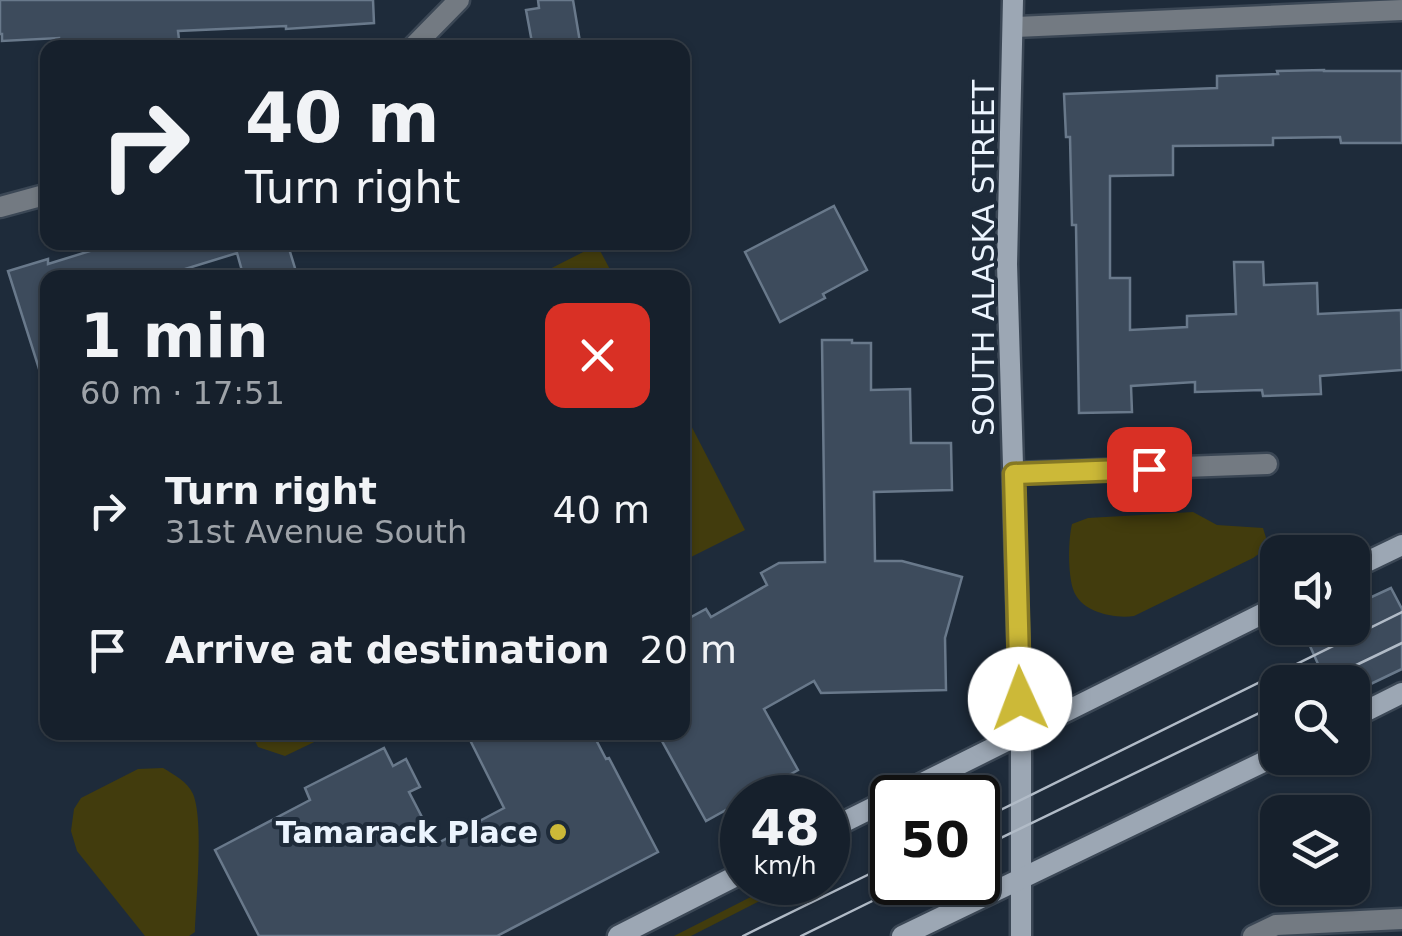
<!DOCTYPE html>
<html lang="en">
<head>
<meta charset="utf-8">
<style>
	:root { --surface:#16202c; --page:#232d38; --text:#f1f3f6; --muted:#9ea3a9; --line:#353e48 }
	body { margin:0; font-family:"DejaVu Sans",sans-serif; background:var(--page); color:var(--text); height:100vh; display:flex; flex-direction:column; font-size:38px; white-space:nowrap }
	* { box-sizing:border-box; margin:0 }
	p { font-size:32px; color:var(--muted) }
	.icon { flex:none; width:55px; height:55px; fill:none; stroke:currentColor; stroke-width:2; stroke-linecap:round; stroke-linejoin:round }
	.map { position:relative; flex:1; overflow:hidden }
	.panel { position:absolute; left:40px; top:270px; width:650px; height:470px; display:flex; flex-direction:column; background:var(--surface); border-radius:20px; box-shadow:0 2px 8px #0004,0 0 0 2px var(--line) }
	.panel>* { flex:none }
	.guide { position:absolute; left:40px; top:40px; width:650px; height:210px; border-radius:20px; box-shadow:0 2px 8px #0004,0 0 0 2px var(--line); background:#16202c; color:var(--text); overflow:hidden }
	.fabs { position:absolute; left:1260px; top:535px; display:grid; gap:20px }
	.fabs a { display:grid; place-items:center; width:110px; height:110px; border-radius:20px; background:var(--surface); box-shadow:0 2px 8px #0004,0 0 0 2px var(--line); font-size:50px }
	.speed { position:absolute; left:720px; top:775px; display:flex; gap:20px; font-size:50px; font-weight:700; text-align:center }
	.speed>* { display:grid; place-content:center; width:130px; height:130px; border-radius:50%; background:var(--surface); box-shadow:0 2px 8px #0004,0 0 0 2px var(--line); line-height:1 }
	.speed small { font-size:25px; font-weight:400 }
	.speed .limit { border:5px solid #111; border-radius:15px; background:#fff; color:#111 }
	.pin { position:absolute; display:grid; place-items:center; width:85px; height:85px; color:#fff; margin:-42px; border-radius:20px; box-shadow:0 5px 15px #0006 }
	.me { position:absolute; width:110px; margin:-55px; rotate:358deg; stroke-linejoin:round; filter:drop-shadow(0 0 8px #0008) }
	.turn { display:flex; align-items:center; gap:35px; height:210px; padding:0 40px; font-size:45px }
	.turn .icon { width:130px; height:130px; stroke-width:2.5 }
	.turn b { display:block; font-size:70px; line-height:85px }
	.round { display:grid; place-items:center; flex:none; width:105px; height:105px; border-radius:20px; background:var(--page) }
	.headline { display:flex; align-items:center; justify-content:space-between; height:170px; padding:0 40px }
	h1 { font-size:60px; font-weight:700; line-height:75px }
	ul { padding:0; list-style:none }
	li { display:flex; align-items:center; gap:30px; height:140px; padding:0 40px }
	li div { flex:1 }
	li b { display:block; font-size:38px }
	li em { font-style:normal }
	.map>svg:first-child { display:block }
	.green { fill:#423c0d }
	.building { fill:#3d4b5c; stroke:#69798b; stroke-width:2.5 }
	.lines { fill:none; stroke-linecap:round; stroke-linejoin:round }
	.street-casing { stroke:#3b4755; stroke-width:25 }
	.secondary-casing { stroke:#3b4755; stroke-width:25 }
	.street { stroke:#737a82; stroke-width:20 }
	.secondary { stroke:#9ca7b4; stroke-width:20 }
	.tram { stroke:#b1bbc7; stroke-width:2.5 }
	.route-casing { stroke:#857824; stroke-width:25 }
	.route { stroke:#ccb938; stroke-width:18 }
	.poi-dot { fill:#ccb938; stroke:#1e2b3a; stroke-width:4 }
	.labels { text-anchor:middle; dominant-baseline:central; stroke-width:8; stroke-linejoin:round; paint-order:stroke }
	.street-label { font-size:30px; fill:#ebf4fe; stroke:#1e2b3a }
	.poi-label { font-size:30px; font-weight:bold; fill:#ebf4fe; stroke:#1e2b3a; text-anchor:end }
</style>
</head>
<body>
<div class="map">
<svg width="1402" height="936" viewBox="0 0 1402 936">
	<rect width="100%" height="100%" fill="#1e2b3a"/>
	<g class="green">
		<path d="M 597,245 L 614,277 L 534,277 Z"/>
		<path d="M 683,410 L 745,530 L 683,561 L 682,561 Z"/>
		<path d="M 1193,512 L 1217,525 L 1263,528 L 1267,541 L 1263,551 L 1253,558 L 1134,616 C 1114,619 1080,612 1073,589 C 1068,573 1068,541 1072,524 L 1088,518 Z"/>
		<path d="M 251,733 L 333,733 L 285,756 L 258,747 Z"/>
		<path d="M 163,768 C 173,774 188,782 193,794 C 204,820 196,901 195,932 L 189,936 L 145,936 L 77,851 L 71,831 L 74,809 L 81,798 L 138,769 Z"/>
		<path d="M 778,883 L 795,883 L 691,936 L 674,936 Z"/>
	</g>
	<g class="building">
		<path d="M 0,0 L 373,0 L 374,23 L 286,29 L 286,26 L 178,31 L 180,48 L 59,48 L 59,38 L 2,41 L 2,34 L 0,34 Z"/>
		<path d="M 538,0 L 573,0 L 581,48 L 533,48 L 526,10 L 539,8 Z"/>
		<path d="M 1324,70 L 1324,71 L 1402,71 L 1402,143 L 1341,143 L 1340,137 L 1273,138 L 1273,145 L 1173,146 L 1173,175 L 1110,176 L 1110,278 L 1130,278 L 1130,330 L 1187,327 L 1187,316 L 1236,314 L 1234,262 L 1263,262 L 1264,285 L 1317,283 L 1318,314 L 1401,310 L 1402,370 L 1320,376 L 1321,394 L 1263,396 L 1262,390 L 1195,392 L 1195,382 L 1131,386 L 1132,412 L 1079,413 L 1076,225 L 1072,225 L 1070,137 L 1066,137 L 1064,94 L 1217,88 L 1217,76 L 1278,74 L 1277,71 Z"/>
		<path d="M 834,206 L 867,270 L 823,294 L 825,298 L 780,322 L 745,252 Z"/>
		<path d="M 119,242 L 287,242 L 298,278 L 244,278 L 237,253 L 156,278 L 48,278 L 48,374 L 41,375 L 8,271 L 48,259 L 48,264 Z"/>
		<path d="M 822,340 L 852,340 L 852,343 L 871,343 L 871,390 L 910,389 L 911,443 L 951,443 L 952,490 L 874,492 L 875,561 L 902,561 L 962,577 L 945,638 L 946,690 L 821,693 L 814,681 L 764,709 L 798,770 L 749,798 L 742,798 L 742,801 L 706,821 L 657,732 L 682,732 L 682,622 L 706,609 L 711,617 L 767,585 L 761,573 L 779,563 L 825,562 Z"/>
		<path d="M 1391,588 L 1402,609 L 1402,669 L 1352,693 L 1352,682 L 1326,682 L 1302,628 L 1352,628 L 1352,606 Z"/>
		<path d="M 466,732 L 592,732 L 606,759 L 609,758 L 658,852 L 497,936 L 259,936 L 215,850 L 310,800 L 305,788 L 384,748 L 393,766 L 406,759 L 420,787 L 409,792 L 436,844 L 504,808 Z"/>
	</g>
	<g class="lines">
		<defs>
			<g id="street">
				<path d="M 1014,27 L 1402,10"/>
				<path d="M 412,48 L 459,0"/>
				<path d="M 0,207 L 48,194"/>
				<path d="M 1014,473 L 1267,464"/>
				<path d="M 1253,936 L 1276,925 L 1402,919"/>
			</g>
			<g id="secondary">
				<path d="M 1013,0 L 1007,264 L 1021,733 L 1021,936"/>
				<path d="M 1352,569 L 1402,545"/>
				<path d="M 1352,718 L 1402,693"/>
				<path d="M 828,830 L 1278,606"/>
				<path d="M 618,936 L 742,873"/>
				<path d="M 902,936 L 1278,755"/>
			</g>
		</defs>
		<use href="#street" class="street-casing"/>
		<use href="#secondary" class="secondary-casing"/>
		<use href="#street" class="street"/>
		<use href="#secondary" class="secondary"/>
		<g class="tram">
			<path d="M 1321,682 L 1402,643"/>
			<path d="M 978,821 L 1402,612"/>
			<path d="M 978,849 L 1278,704"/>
			<path d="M 743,936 L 892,863"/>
			<path d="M 801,936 L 911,882"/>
		</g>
	</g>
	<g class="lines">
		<defs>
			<path id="route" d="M 1020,699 L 1014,474 L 1149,469"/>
		</defs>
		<use href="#route" class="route-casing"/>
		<use href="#route" class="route"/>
	</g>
	<circle class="poi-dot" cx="558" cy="832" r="10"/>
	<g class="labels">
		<g class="street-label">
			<text transform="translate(983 258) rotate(-90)">SOUTH ALASKA STREET</text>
		</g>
		<g class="poi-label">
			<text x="538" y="832">Tamarack Place</text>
		</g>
	</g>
</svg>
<div class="fabs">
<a><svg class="icon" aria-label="sound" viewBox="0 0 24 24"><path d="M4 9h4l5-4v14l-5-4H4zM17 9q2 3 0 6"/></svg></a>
<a><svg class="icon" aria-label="search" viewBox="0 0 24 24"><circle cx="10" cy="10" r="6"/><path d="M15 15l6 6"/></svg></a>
<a><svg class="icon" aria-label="layers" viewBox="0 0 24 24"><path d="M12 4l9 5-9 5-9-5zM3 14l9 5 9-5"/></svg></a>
</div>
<div class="speed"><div>48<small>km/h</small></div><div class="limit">50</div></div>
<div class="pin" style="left:1149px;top:469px;background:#d93025"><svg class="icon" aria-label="arrive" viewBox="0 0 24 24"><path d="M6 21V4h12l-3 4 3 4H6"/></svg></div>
<svg class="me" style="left:1020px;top:699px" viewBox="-20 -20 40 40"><circle r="19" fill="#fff"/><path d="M0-13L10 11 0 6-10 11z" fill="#ccb938"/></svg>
<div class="guide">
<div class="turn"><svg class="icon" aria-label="right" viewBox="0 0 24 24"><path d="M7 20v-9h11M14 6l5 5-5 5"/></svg><div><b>40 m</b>Turn right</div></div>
</div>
<section class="panel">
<div class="headline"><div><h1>1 min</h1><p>60 m · 17:51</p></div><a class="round" style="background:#d93025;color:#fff"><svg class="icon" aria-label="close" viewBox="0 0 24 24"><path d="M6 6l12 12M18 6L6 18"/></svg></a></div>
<ul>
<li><svg class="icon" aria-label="right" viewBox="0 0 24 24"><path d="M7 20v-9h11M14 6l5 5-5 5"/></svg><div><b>Turn right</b><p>31st Avenue South</p></div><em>40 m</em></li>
<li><svg class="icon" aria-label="arrive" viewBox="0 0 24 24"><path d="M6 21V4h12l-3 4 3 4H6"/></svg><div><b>Arrive at destination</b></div><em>20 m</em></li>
</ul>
</section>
</div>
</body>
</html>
